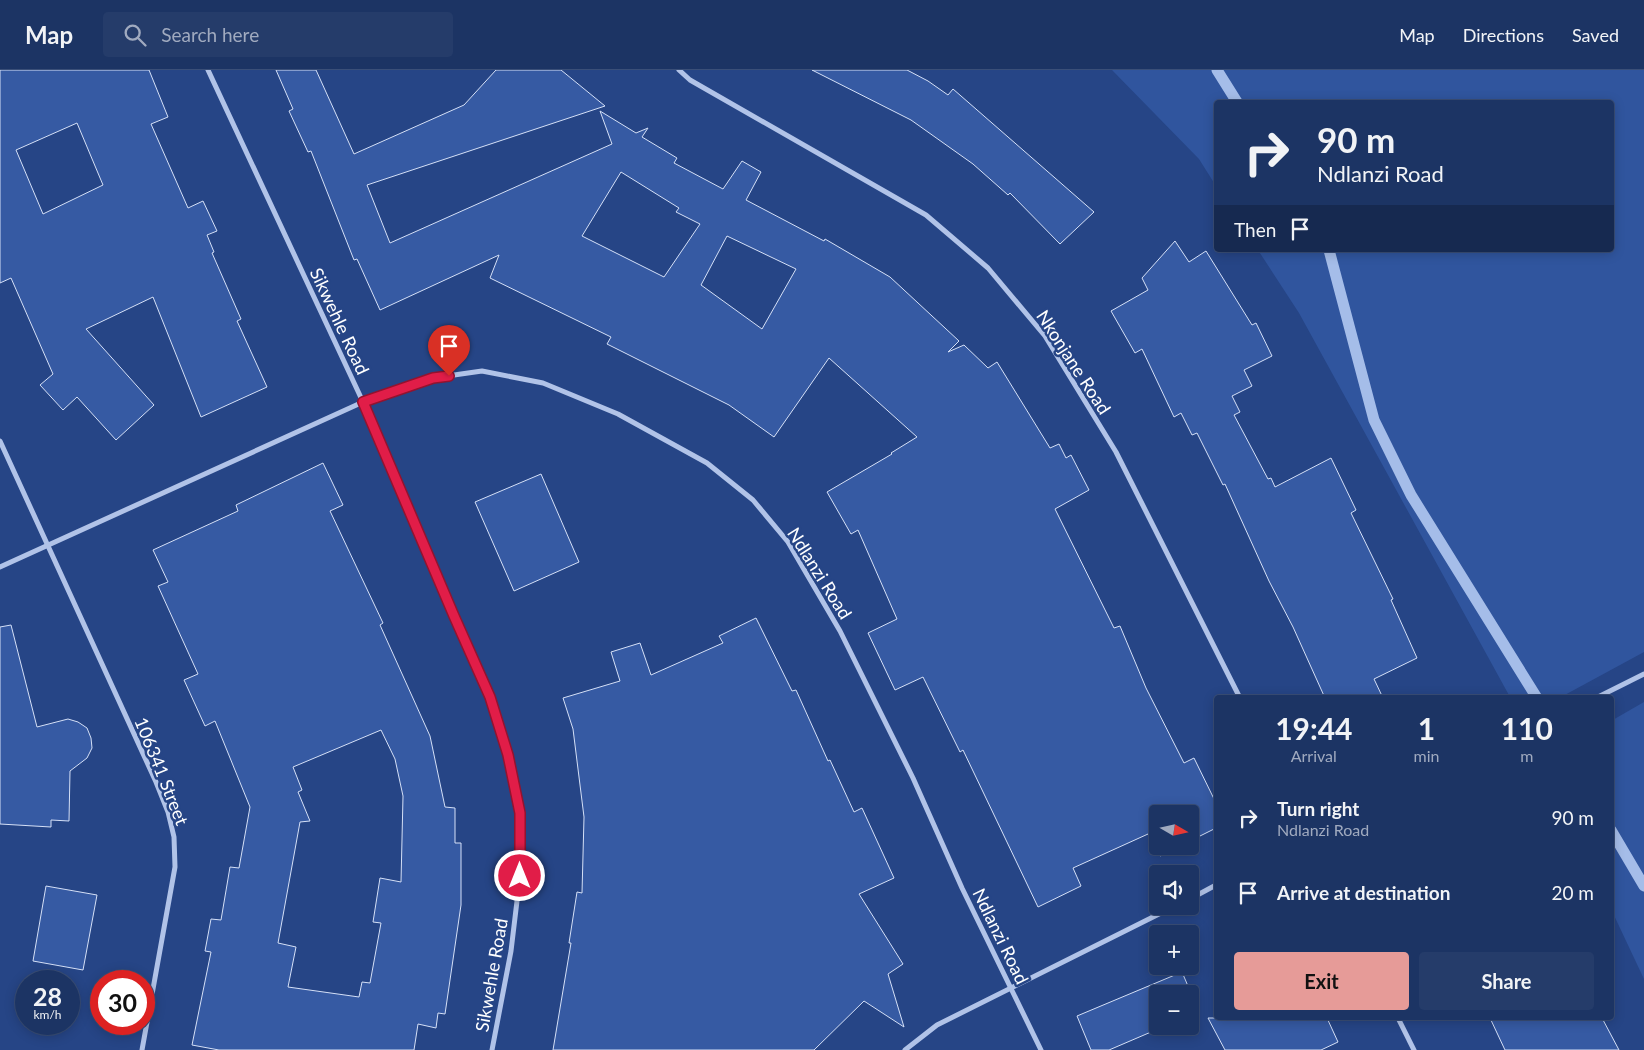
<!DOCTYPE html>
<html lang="en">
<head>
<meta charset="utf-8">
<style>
	:root { --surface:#1c3464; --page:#253c6a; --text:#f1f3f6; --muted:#a0aabf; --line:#3a4f78; --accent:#e69b98 }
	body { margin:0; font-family:Lato,sans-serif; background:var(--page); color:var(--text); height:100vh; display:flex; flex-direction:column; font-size:19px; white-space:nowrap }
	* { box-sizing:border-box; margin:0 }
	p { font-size:16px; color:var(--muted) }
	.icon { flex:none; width:28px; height:28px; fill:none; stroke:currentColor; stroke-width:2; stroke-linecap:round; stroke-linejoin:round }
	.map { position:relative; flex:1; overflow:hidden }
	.panel { position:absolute; left:1214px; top:625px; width:400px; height:325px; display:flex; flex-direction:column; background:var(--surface); border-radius:5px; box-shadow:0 2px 12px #0003,0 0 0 1px var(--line) }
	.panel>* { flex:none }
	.guide { position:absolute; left:1214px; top:30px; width:400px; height:152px; border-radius:5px; box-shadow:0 2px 12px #0003,0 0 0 1px var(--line); background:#1c3464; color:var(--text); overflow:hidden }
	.needle { width:32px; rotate:99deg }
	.controls { position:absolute; left:1149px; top:735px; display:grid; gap:10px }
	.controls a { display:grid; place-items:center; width:50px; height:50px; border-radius:5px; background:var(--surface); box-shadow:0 2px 12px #0003,0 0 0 1px var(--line); font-size:25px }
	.speed { position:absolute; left:15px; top:900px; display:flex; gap:10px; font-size:25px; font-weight:700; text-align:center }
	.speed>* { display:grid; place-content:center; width:65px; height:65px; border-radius:50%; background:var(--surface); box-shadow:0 2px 12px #0003,0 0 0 1px var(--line); line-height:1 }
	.speed small { font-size:12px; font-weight:400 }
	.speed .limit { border:8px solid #d22; background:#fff; color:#111 }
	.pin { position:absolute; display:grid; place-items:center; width:42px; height:42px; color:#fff; margin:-51px -21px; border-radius:50% 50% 50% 0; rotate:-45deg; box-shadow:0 0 5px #0007 }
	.pin .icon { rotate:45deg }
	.me { position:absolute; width:55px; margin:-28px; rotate:0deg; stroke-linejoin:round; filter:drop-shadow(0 0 4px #0008) }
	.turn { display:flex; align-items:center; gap:18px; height:105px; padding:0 20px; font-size:22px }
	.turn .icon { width:65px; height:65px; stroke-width:2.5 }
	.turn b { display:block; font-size:35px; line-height:42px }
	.then { display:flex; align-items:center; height:48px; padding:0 20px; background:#0003; gap:10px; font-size:19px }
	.eta { display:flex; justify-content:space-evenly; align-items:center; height:85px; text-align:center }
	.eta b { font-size:30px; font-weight:700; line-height:35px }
	.button { display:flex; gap:10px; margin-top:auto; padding:10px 20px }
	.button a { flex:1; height:58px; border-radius:5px; background:var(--accent); color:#111; font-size:20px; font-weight:700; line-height:58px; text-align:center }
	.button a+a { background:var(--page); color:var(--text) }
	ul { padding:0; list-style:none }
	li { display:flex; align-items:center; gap:15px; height:75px; padding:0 20px }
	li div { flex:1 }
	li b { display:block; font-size:19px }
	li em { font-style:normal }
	header { display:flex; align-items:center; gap:30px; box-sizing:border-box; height:70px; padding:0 25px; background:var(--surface); border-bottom:1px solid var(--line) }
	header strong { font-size:24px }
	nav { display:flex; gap:28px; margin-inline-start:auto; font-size:18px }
	.search { width:350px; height:45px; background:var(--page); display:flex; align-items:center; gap:12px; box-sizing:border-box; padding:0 18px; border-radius:5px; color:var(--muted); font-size:19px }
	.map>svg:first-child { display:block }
	.green { fill:#30559e }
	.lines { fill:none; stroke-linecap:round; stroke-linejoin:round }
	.stream { stroke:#a5bde9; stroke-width:11 }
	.building { fill:#365aa3; stroke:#d5e0f7; fill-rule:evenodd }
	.street { stroke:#b1c3e8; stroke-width:5 }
	.route-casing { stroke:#92132f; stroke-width:12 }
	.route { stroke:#e11d48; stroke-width:9 }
	.labels { text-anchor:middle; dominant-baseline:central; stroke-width:5; stroke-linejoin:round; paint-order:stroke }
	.street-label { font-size:18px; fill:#fff; stroke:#264586 }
</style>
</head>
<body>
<header>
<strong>Map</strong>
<div class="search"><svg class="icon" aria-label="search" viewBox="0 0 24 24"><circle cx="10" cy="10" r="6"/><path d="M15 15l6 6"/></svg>Search here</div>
<nav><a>Map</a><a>Directions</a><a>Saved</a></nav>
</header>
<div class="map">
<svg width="1644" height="980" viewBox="0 0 1644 980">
	<rect width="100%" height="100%" fill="#264586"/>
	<g class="green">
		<path d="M 1112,0 L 1644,0 L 1644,582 L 1561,627 L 1510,627 L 1299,243 L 1258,180 L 1611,180 L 1611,32 L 1216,32 L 1216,116 L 1199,89 Z"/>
		<path d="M 1644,632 L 1644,909 L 1611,839 L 1611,651 Z"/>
	</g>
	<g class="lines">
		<g class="stream">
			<path d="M 1217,0 L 1237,32"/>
			<path d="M 1329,180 L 1374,350 L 1411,425 L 1537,628"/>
			<path d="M 1611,760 L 1644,816"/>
		</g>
	</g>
	<g class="building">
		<path d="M 0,0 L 149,0 L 168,47 L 151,54 L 188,138 L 203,131 L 217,161 L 207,165 L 214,182 L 212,183 L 241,249 L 237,251 L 267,317 L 201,347 L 153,227 L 86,259 L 154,335 L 116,370 L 77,327 L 63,340 L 40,315 L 53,304 L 11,208 L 0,213 ZM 77,53 L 103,115 L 43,144 L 16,80 Z"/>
		<path d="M 276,0 L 316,0 L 354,84 L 464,35 L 496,0 L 561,0 L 605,36 L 367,115 L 390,173 L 612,74 L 600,41 L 636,63 L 648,58 L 642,67 L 677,88 L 674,93 L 723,119 L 742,91 L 761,102 L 746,130 L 824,171 L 825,169 L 890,207 L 959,271 L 948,282 L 964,275 L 988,298 L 997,292 L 1050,378 L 1059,374 L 1066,388 L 1071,385 L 1089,420 L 1055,439 L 1114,558 L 1120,556 L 1146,618 L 1184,693 L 1194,688 L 1216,733 L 1216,758 L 1190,771 L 1190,744 L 1158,744 L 1158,776 L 1180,776 L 1160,786 L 1148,764 L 1073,798 L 1081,816 L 1038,837 L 963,680 L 960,682 L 923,607 L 895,620 L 868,563 L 897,549 L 858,460 L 851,464 L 827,422 L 892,384 L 891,383 L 917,367 L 829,288 L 774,367 L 729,335 L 607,274 L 611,267 L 490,208 L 499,185 L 380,240 L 357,189 L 354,190 L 311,81 L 308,82 L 289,41 L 293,39 ZM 621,102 L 679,138 L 676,142 L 700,154 L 664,207 L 582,166 ZM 727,166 L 796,199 L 762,259 L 701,215 Z"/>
		<path d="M 812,0 L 907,0 L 928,11 L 948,25 L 953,19 L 1094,142 L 1060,174 L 1010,123 L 1008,125 L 973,94 L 911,50 Z"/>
		<path d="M 1175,171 L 1189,192 L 1206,181 L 1252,255 L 1256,253 L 1272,286 L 1244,300 L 1252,316 L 1232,326 L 1240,342 L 1234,345 L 1268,409 L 1271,408 L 1275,417 L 1331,388 L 1356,440 L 1351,443 L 1393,529 L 1391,530 L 1417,588 L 1374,609 L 1383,628 L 1325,628 L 1293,557 L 1269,511 L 1225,414 L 1223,415 L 1197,363 L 1192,365 L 1181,343 L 1174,347 L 1142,279 L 1135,283 L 1111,241 L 1148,220 L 1142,208 Z"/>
		<path d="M 323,393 L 343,435 L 330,441 L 383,553 L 380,555 L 430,666 L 445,737 L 455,738 L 455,773 L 461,773 L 461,835 L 445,944 L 438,943 L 436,958 L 418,954 L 414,980 L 219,980 L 192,975 L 211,882 L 205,881 L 211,849 L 221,850 L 230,797 L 239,798 L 250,737 L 215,651 L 205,656 L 184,610 L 198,604 L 158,516 L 168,512 L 153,480 L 238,441 L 236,435 ZM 381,660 L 395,689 L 403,726 L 401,812 L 380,808 L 373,852 L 381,853 L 370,913 L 362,912 L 359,927 L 288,917 L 296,877 L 278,873 L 300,752 L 310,751 L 298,722 L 302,720 L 293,697 Z"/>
		<path d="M 541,404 L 579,492 L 514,521 L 475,432 Z"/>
		<path d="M 756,548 L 792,621 L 796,620 L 828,691 L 830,690 L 854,742 L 862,738 L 894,808 L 859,824 L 903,894 L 888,904 L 904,957 L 864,931 L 814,980 L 553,980 L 571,873 L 569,873 L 577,822 L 582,823 L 584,747 L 573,659 L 563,628 L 620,611 L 611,582 L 640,573 L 651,605 L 723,573 L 719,566 Z"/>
		<path d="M 11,555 L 37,657 L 68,649 L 78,652 L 87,658 L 91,668 L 92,678 L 87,688 L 70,701 L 69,751 L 51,750 L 51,757 L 0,754 L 0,557 Z"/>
		<path d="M 46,816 L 97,825 L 83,900 L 33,891 Z"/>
		<path d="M 1182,902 L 1199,942 L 1190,946 L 1190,924 L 1158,924 L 1158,956 L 1165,956 L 1109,980 L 1091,980 L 1077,946 Z"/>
		<path d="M 1208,948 L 1327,948 L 1338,972 L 1321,980 L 1225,980 Z"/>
		<path d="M 1490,948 L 1602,948 L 1619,980 L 1505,980 Z"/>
	</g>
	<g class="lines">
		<g class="street">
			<path d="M 208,0 L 363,332 L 454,546 L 490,627 L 508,685 L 520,743 L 520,806 L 511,881 L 492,980"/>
			<path d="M 679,0 L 690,10 L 926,145 L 988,198 L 1045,266 L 1116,382 L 1240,628"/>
			<path d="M 0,371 L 156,712 L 168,742 L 174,767 L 175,797 L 142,980"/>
			<path d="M 0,497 L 363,332 L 433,308 L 482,301 L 543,313 L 618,344 L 707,393 L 753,430 L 788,472 L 840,561 L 913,708 L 962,818 L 1041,980"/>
			<path d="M 1596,628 L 1644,604"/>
			<path d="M 1190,829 L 1216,815"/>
			<path d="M 1398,948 L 1414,980"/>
			<path d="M 905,980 L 937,955 L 1175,836"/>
		</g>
	</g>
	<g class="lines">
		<defs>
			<path id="route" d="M 449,306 L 433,308 L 363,332 L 454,546 L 490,627 L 508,685 L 520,743 L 520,806"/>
		</defs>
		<use href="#route" class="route-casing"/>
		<use href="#route" class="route"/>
	</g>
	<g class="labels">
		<g class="street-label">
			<text transform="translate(340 251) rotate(65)">Sikwehle Road</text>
			<text transform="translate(1074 292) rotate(57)">Nkonjane Road</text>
			<text transform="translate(820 503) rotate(58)">Ndlanzi Road</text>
			<text transform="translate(162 701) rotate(68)">106341 Street</text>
			<text transform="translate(1001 866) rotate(64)">Ndlanzi Road</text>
			<text transform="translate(491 905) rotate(-80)">Sikwehle Road</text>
		</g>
	</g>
</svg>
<div class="controls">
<a><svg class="needle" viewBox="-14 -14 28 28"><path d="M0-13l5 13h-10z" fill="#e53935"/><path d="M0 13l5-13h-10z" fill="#a0aabf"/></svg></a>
<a><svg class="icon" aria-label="sound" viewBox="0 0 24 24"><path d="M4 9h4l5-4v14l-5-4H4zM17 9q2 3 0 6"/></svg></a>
<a>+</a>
<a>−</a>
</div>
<div class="speed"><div>28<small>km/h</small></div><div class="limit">30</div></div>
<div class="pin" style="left:449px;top:306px;background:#d93025"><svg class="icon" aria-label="arrive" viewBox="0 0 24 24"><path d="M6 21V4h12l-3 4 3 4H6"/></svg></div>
<svg class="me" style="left:520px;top:806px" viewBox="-20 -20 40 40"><circle r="17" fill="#e11d48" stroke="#fff" stroke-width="3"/><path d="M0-11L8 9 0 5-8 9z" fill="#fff"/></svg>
<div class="guide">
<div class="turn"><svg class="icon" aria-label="right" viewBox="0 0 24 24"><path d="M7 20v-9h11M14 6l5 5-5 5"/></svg><div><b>90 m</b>Ndlanzi Road</div></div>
<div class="then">Then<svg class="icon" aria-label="arrive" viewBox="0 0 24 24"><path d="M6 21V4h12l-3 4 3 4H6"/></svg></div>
</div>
<section class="panel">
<div class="eta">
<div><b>19:44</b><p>Arrival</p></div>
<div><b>1</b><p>min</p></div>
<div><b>110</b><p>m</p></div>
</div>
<ul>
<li><svg class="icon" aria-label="right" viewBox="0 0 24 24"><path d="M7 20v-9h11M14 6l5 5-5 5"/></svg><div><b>Turn right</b><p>Ndlanzi Road</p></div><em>90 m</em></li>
<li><svg class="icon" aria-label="arrive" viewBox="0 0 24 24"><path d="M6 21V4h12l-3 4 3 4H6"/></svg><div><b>Arrive at destination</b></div><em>20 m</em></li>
</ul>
<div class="button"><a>Exit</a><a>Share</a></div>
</section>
</div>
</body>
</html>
